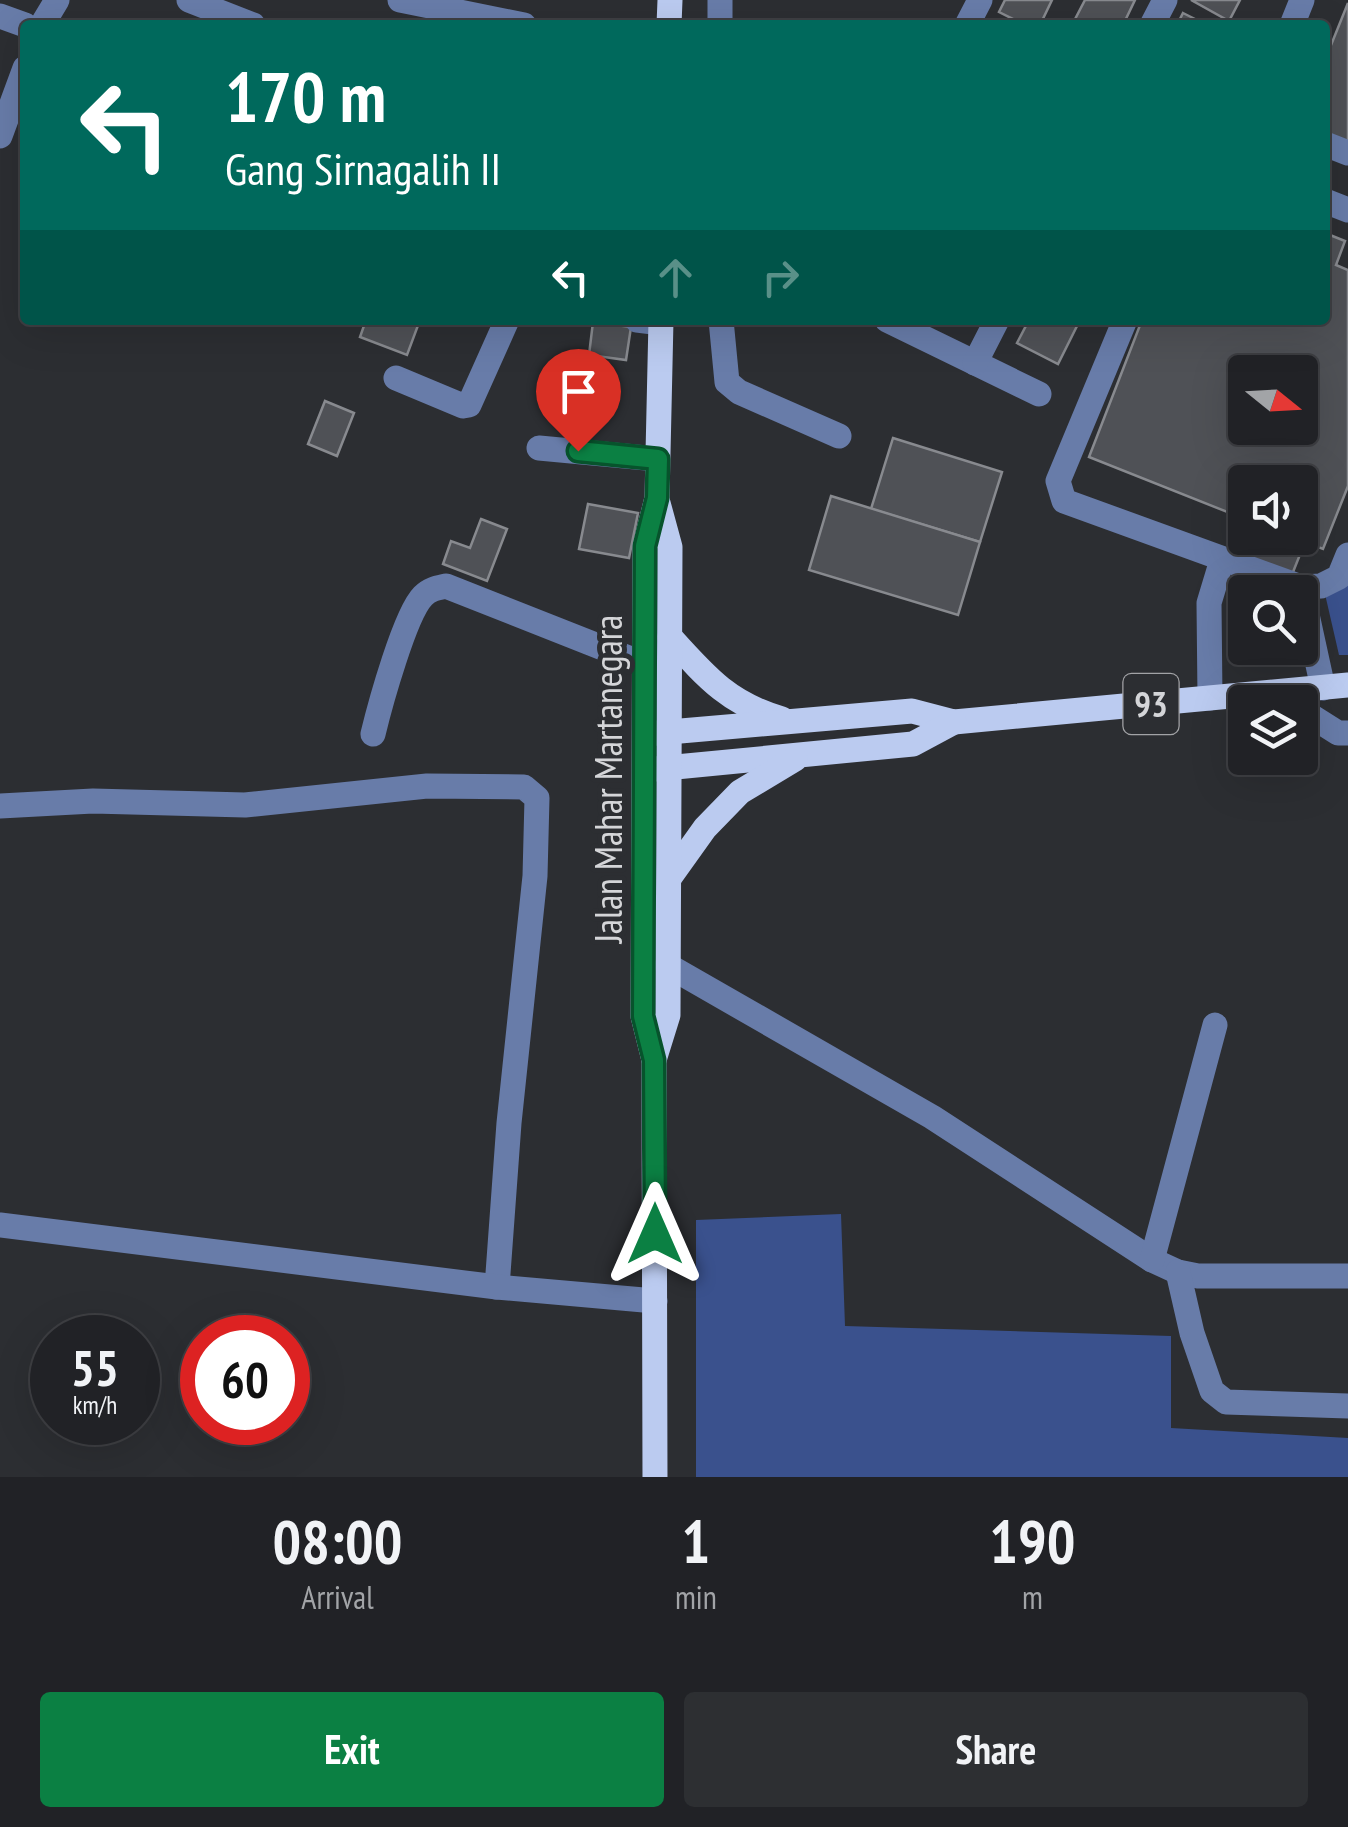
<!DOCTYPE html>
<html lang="en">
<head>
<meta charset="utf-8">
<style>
	:root { --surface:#212226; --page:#2d2f32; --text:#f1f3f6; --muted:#a2a4a7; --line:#3e3f43; --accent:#0b8043 }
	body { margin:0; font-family:"PT Sans Narrow",sans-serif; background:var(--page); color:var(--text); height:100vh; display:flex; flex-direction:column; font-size:38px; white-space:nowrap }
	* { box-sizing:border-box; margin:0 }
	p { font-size:32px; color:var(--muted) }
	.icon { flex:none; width:55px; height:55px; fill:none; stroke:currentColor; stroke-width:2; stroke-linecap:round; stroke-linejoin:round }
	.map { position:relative; height:1477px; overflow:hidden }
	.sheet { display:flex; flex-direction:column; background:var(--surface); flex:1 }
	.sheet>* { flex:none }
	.banner { position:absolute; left:20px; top:20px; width:1310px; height:305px; border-radius:10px; box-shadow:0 10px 40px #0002,0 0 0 2px var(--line); background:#00695c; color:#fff; overflow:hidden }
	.needle { width:65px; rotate:108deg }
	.controls { position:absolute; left:1228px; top:355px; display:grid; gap:20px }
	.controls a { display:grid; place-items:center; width:90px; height:90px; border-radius:10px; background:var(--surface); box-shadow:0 10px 40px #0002,0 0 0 2px var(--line); font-size:50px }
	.speed { position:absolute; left:30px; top:1315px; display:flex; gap:20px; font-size:50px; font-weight:700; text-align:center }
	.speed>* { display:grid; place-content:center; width:130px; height:130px; border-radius:50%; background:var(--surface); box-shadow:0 10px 40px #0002,0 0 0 2px var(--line); line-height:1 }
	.speed small { font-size:25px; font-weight:400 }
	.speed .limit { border:15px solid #d22; background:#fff; color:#111 }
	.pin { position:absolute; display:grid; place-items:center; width:85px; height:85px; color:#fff; margin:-102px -42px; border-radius:50% 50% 50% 0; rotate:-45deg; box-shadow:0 0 10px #0007 }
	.pin .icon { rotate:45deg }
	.me { position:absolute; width:110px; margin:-55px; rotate:0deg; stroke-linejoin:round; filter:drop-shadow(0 0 8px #0008) }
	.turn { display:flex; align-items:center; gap:35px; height:210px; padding:0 40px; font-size:45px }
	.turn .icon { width:130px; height:130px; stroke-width:2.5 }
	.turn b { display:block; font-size:70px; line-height:85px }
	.lanes { display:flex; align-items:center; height:95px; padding:0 40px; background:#0003; justify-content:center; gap:50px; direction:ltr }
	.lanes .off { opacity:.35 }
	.eta { display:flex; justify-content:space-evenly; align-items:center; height:170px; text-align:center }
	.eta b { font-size:60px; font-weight:600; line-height:70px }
	.primary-button { display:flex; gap:20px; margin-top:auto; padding:20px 40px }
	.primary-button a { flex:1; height:115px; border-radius:10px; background:var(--accent); color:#fff; font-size:40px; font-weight:600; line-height:115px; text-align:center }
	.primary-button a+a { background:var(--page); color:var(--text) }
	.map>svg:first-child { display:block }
	.forest { fill:#3a518d }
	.building { fill:#4f5156; stroke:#888a8f; stroke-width:2.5; fill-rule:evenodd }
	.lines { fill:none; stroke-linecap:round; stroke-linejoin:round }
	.minor { stroke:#687ca9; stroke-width:25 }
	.major { stroke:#bbcbf0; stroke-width:25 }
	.route-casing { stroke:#07532c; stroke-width:25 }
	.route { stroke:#0b8043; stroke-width:18 }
	.labels { text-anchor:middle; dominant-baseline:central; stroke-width:10; stroke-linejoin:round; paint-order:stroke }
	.shield { fill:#2c2e32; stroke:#a2a3a6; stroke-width:2.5 }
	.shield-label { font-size:35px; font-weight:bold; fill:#d4d5d8 }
	.street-label { font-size:38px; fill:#d4d5d8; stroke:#2c2e32 }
</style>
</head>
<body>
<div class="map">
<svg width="1348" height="1477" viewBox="0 0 1348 1477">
	<rect width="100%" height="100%" fill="#2c2e32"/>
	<g class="forest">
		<path d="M 1348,583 L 1348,655 L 1339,655 L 1325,594 Z"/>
		<path d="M 841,1214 L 845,1326 L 1171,1336 L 1171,1428 L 1348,1438 L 1348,1477 L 696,1477 L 696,1220 Z"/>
	</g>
	<g class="building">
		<path d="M 1005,0 L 1052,0 L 1040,25 L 1025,25 L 999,12 Z"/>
		<path d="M 1085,0 L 1135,0 L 1123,25 L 1072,25 Z"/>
		<path d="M 1191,0 L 1240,0 L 1229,21 Z"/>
		<path d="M 1348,3 L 1348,142 L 1325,133 L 1325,60 Z"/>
		<path d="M 1183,13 L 1207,25 L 1177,25 Z"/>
		<path d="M 1325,233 L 1345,241 L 1336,265 L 1348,270 L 1348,486 L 1323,549 L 1305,542 L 1291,577 L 1252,561 L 1262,538 L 1300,538 L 1300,482 L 1245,482 L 1245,519 L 1089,457 L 1142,320 L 1325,320 ZM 1245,372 L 1300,372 L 1300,428 L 1245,428 Z"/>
		<path d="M 366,320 L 420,320 L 407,355 L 360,337 Z"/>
		<path d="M 1029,320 L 1080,320 L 1058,364 L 1017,343 Z"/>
		<path d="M 593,322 L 631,327 L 626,360 L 589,355 Z"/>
		<path d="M 325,401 L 354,413 L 337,456 L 308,444 Z"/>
		<path d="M 893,438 L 1002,472 L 980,542 L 871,509 Z"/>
		<path d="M 831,496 L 980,542 L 958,615 L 809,570 Z"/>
		<path d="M 588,504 L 638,513 L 629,558 L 579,549 Z"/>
		<path d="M 481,519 L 507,529 L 487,581 L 443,564 L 451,541 L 470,548 Z"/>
	</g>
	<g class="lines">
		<g class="minor">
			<path d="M 189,0 L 253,25"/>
			<path d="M 400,0 L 524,25"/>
			<path d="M 0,16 L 25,25"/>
			<path d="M 42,25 L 57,0"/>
			<path d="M 720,25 L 720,0"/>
			<path d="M 967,25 L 980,0"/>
			<path d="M 1152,25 L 1165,0"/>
			<path d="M 1292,25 L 1302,0"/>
			<path d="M 0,136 L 25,68"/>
			<path d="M 1325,144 L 1348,153"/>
			<path d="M 1325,201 L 1348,210"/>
			<path d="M 637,320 L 661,323"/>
			<path d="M 721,320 L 727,382 L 739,392 L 839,436"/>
			<path d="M 887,320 L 1039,394"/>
			<path d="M 1125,320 L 1058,481 L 1064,501 L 1301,587 L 1321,586 L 1339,577 L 1348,555"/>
			<path d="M 975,363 L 997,320"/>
			<path d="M 396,378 L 463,406 L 469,405 L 507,320"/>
			<path d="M 539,448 L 657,459"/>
			<path d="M 1301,587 L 1323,688"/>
			<path d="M 1210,698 L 1209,603 L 1222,560"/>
			<path d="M 1300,709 L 1338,733 L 1348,733"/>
			<path d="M 373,734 C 380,705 405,614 423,596 C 430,589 437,588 446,586 L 646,665"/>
			<path d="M 0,806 L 93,801 L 245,805 L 427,786 L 524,787 L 537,798 L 535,876 L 509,1123 L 497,1287"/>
			<path d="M 667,965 L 932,1117 L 1152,1260 L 1178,1272 L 1198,1276 L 1348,1276"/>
			<path d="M 0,1225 L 497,1287 L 655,1301"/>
			<path d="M 1152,1260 L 1215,1025"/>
			<path d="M 1178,1272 L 1192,1333 L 1212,1391 L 1226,1402 L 1348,1406"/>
		</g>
		<g class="major">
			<path d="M 669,25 L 670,0"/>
			<path d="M 670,637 C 706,677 729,704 782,719"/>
			<path d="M 646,734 L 912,711 L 954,722 L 1348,685"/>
			<path d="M 655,769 L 913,744 L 954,722"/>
			<path d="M 670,877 L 705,828 L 740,792 L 795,759"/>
			<path d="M 654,1060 L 668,1015 L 670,547 L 658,503"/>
			<path d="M 655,1477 L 654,1060 L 643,1016 L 645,546 L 657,498 L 661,320"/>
		</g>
	</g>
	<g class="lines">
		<defs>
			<path id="route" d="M 578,451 L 658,459 L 657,498 L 645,546 L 643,1016 L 654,1060 L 655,1234"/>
		</defs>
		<use href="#route" class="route-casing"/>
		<use href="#route" class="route"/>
	</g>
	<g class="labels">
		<rect class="shield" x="1123.5" y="674" width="55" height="60" rx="8"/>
		<g class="shield-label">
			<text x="1151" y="704">93</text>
		</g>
		<g class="street-label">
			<text transform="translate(607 779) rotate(-90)">Jalan Mahar Martanegara</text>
		</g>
	</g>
</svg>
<div class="controls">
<a><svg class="needle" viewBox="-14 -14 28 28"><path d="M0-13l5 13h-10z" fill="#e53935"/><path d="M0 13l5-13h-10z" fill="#a2a4a7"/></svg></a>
<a><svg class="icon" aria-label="sound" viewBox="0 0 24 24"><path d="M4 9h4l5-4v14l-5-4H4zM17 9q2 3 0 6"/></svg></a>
<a><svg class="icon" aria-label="search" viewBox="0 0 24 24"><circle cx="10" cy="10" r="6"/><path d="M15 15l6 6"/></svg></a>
<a><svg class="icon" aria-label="layers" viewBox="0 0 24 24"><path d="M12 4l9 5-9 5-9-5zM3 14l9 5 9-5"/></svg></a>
</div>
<div class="speed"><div>55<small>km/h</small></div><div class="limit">60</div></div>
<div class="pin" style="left:578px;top:451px;background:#d93025"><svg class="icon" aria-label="arrive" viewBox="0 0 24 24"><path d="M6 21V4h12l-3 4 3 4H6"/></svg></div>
<svg class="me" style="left:655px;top:1234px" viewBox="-20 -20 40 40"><path d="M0-17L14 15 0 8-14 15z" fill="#0b8043" stroke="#fff" stroke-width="4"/></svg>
<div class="banner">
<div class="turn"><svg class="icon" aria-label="left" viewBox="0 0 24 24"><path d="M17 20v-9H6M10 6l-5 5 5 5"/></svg><div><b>170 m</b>Gang Sirnagalih II</div></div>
<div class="lanes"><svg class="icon" aria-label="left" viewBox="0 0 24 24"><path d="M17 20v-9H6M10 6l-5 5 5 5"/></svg><svg class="icon off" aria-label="ahead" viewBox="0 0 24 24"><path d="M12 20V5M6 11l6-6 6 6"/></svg><svg class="icon off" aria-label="right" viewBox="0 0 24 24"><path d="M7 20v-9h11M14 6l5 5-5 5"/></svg></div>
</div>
</div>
<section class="sheet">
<div class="eta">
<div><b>08:00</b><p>Arrival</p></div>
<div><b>1</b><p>min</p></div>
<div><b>190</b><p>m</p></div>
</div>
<div class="primary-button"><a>Exit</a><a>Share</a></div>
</section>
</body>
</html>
